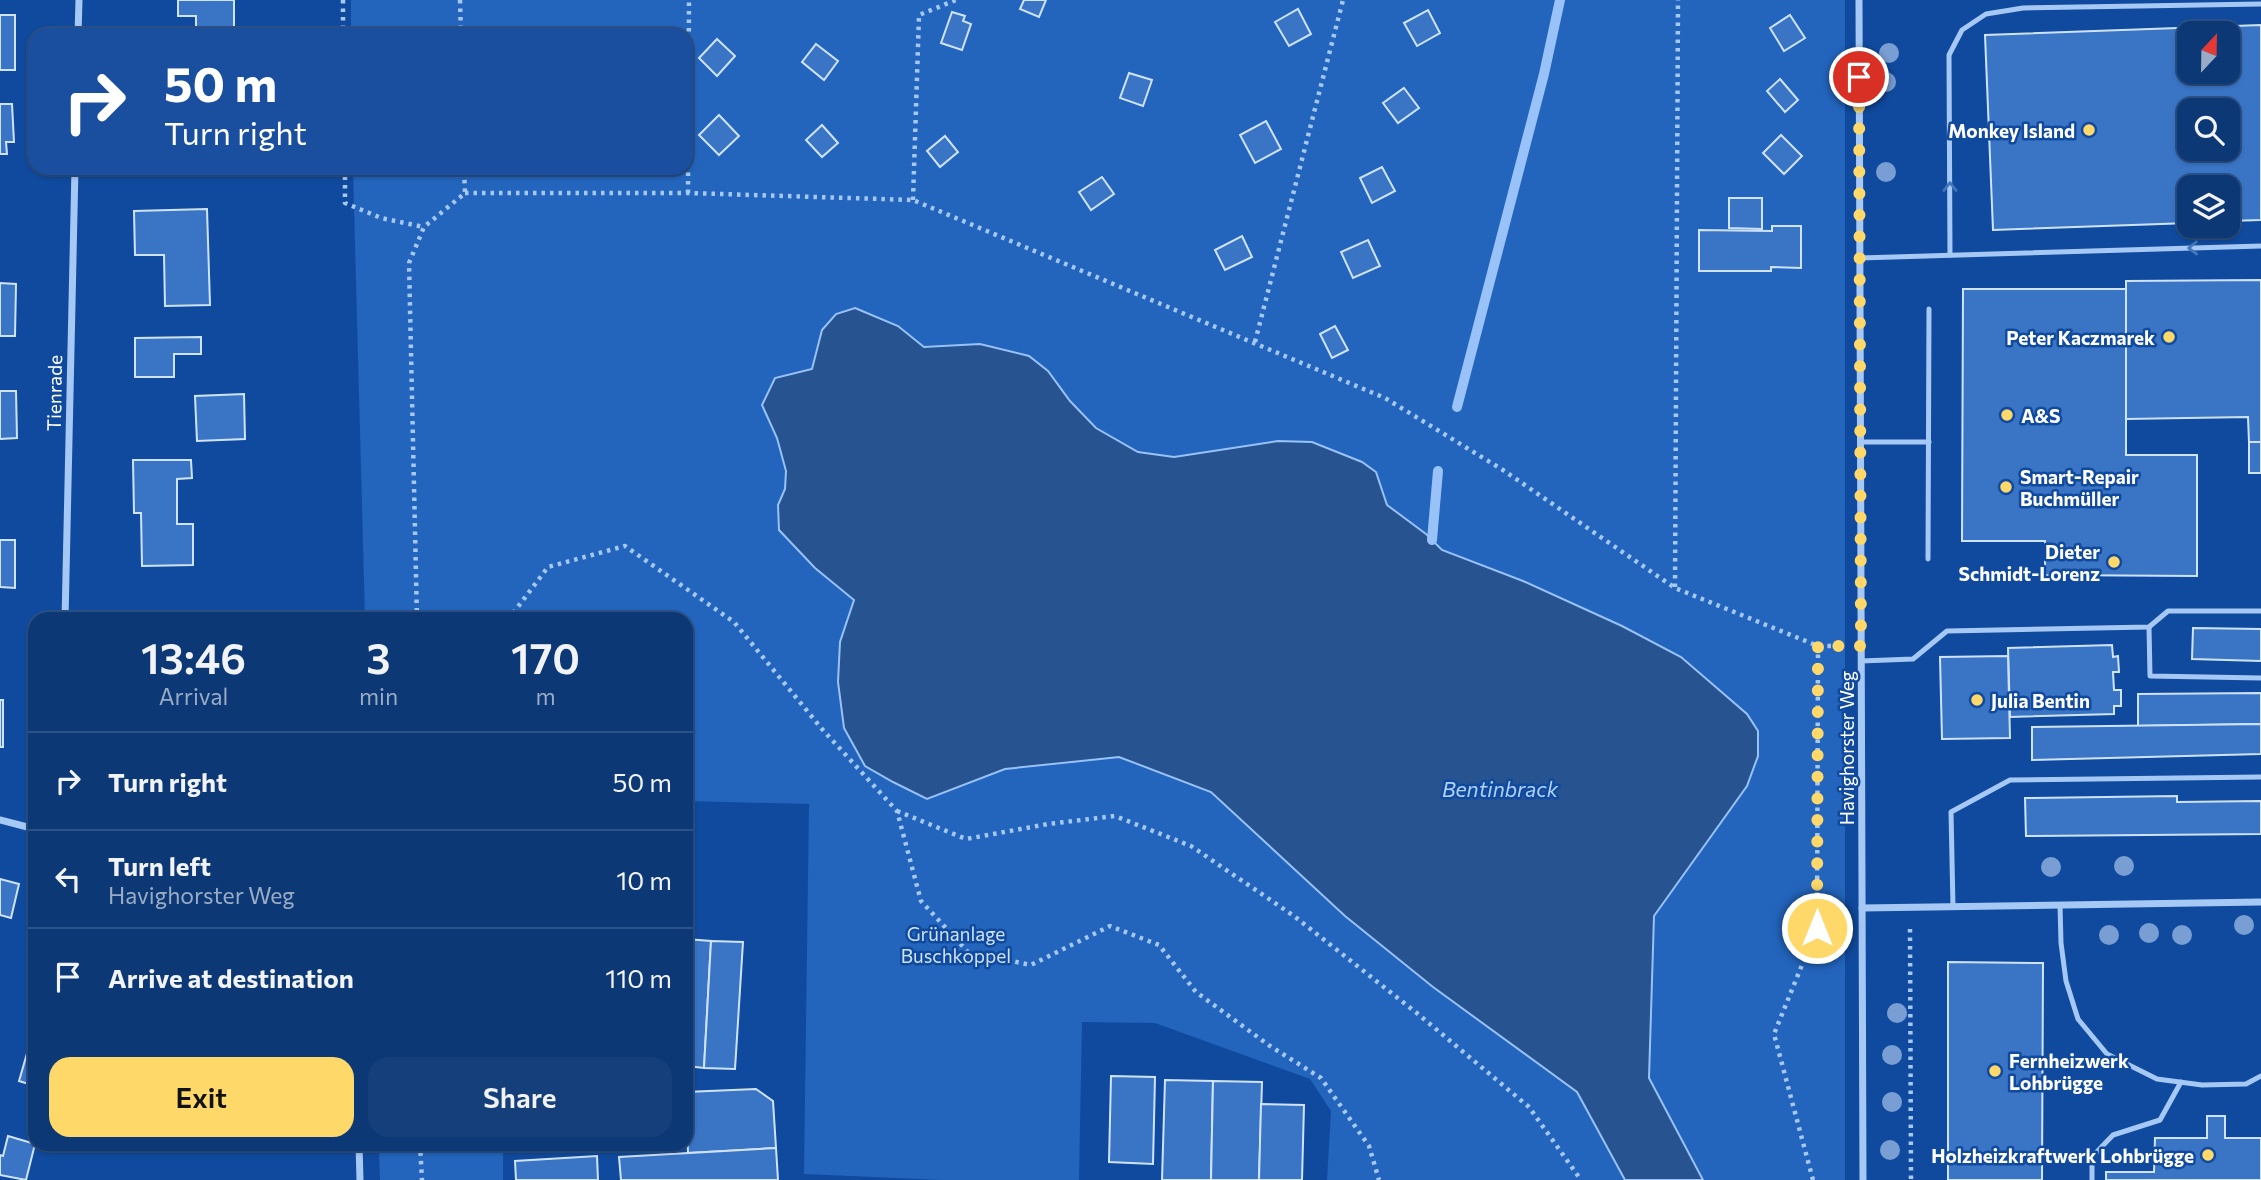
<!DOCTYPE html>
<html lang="en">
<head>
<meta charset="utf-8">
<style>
	:root { --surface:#0c3876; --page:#153f7b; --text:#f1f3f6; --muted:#9aacc5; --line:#2c5288; --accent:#ffd86a }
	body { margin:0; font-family:Commissioner,sans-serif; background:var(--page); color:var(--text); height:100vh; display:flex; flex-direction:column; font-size:26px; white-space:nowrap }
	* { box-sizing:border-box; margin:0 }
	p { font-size:23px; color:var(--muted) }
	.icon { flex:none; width:38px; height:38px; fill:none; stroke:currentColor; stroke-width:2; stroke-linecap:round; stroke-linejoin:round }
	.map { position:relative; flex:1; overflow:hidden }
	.drawer { position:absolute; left:28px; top:612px; width:665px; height:539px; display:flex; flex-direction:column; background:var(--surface); border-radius:21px; box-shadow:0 2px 5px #0004,0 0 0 2px var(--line) }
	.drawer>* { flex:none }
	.guide { position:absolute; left:28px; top:28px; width:665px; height:147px; border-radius:21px; box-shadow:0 2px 5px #0004,0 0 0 2px var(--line); background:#1a4fa0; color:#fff; overflow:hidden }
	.needle { width:46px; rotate:22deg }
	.fabs { position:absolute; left:2177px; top:21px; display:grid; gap:14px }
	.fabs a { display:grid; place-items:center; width:63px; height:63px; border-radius:14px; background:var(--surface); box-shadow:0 2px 5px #0004,0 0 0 2px var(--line); font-size:35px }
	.pin { position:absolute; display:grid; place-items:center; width:60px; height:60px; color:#fff; margin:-30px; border:4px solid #fff; border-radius:50%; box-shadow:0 2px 7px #0007 }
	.me { position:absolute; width:77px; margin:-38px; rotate:0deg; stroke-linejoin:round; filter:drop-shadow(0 0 5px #0008) }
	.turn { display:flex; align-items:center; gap:24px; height:147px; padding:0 21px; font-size:32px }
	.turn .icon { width:91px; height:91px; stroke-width:2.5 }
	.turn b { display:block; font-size:49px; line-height:60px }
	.eta { display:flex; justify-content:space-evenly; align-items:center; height:119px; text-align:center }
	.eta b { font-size:42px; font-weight:600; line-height:49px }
	.action { display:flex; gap:14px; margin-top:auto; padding:14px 21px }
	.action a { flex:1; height:80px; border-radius:21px; background:var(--accent); color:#111; font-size:28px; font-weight:600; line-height:80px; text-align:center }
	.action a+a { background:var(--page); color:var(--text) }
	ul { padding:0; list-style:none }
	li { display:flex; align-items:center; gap:21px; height:98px; padding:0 21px; border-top:2px solid var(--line) }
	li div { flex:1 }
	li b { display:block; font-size:26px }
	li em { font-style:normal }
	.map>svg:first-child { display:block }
	.green { fill:#2364bc }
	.water { fill:#285391; stroke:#98c2f8; stroke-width:2 }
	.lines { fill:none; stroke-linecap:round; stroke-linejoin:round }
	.stream { stroke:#98c2f8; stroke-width:10 }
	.building { fill:#3974c5; stroke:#cfe3fe; stroke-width:2; fill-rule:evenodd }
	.path { stroke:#a6c8f5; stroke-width:4.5; stroke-dasharray:3.5 5; stroke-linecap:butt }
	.lane { stroke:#a6c8f5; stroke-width:5 }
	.street { stroke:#a6c8f5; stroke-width:7 }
	.tree { fill:#799ed3 }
	.oneway { stroke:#4476bc }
	.route { stroke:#ffd86a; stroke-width:12; stroke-dasharray:0 21.6 }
	.poi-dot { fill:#ffd86a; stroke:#104a9e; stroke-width:2.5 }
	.labels { text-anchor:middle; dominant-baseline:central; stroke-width:5; stroke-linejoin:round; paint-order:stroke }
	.poi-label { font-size:19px; font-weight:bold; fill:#fff; stroke:#104a9e; text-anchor:end }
	.street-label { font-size:19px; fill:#fff; stroke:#104a9e }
	.park-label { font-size:19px; fill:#cfe3fe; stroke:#104a9e }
	.water-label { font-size:21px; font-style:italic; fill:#b3d2fb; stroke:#104a9e }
</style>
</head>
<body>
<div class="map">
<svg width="2261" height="1180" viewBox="0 0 2261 1180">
	<rect width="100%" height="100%" fill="#104a9e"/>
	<g class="green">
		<path d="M 351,0 L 1845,0 L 1845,1180 L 1703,1180 L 1649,1078 L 1654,916 L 1747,786 L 1758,756 L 1758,732 L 1747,714 L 1681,657 L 1622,626 L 1523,581 L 1442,550 L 1426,534 L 1387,505 L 1376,472 L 1362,462 L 1312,442 L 1278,441 L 1174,457 L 1138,452 L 1096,428 L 1070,401 L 979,344 L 924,347 L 898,326 L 855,308 L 847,311 L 822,330 L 812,369 L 775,378 L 762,405 L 777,438 L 786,471 L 785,489 L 778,505 L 779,530 L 815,568 L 854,600 L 840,642 L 927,799 L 1005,769 L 1119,757 L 1212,792 L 1345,916 L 1433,987 L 1577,1092 L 1625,1180 L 1327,1180 L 1331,1111 L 1310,1079 L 1155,1023 L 1082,1022 L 1079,1180 L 942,1180 L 804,1174 L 809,804 L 686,801 L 686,620 L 365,619 L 353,168 L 686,168 L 686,35 L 351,35 Z"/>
		<path d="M 379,1145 L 503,1145 L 503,1180 L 380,1180 Z"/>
	</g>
	<path class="water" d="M 855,308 L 898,326 L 924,347 L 980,344 L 1029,356 L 1048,371 L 1070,401 L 1096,428 L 1138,452 L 1174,457 L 1278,441 L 1312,442 L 1362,462 L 1376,472 L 1387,505 L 1426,534 L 1442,550 L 1523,581 L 1622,626 L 1681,657 L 1747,714 L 1758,731 L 1758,756 L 1747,786 L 1654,916 L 1649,1078 L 1703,1180 L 1625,1180 L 1577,1092 L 1433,987 L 1345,916 L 1211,792 L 1119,757 L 1005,769 L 927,799 L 893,782 L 865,766 L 844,728 L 838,682 L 840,642 L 854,600 L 815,568 L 779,530 L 778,505 L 785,489 L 786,471 L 777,438 L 762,405 L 775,378 L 812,369 L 822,330 L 836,314 Z"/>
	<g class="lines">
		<g class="stream">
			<path d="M 1457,407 L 1544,74 L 1560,0"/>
			<path d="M 1432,540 L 1438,471"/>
		</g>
	</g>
	<g class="building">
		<path d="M 178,0 L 234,0 L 234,35 L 196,35 L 196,16 L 178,16 Z"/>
		<path d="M 1024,0 L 1046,0 L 1039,17 L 1020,9 Z"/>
		<path d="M 1298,9 L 1311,34 L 1289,46 L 1275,22 Z"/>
		<path d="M 1428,10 L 1440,33 L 1417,46 L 1404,23 Z"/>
		<path d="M 952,12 L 965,16 L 963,21 L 971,24 L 962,50 L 941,43 Z"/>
		<rect x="0" y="15" width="15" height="55"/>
		<path d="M 1790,15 L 1805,38 L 1784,51 L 1770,28 Z"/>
		<path d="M 2261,25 L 2261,220 L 2228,221 L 2228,187 L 2189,187 L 2189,223 L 1993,230 L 1985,35 ZM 2189,33 L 2228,33 L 2228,72 L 2189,72 ZM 2189,110 L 2228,110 L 2228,149 L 2189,149 Z"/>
		<path d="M 717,39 L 735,56 L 717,76 L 699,58 Z"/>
		<path d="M 816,44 L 838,61 L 824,80 L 802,62 Z"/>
		<path d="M 1129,73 L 1152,80 L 1143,106 L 1120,98 Z"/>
		<path d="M 1780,79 L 1798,100 L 1785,112 L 1767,91 Z"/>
		<path d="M 1404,88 L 1419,108 L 1398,123 L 1383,103 Z"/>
		<path d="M 0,104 L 12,104 L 14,142 L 6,142 L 7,154 L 0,154 Z"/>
		<path d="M 719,115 L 739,136 L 719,155 L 699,135 Z"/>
		<path d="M 1266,121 L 1281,149 L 1255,163 L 1240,135 Z"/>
		<path d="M 822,125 L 838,143 L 822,157 L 806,140 Z"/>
		<path d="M 1781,135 L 1802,156 L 1784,174 L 1763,153 Z"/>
		<path d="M 945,136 L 958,152 L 940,167 L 927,151 Z"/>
		<path d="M 1382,167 L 1395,191 L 1372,203 L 1360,178 Z"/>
		<path d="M 1102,177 L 1114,194 L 1091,210 L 1079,192 Z"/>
		<path d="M 1729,198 L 1762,198 L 1762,229 L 1729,228 Z"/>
		<path d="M 207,209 L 210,305 L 165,306 L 164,255 L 135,255 L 134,211 Z"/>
		<path d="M 1772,226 L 1801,226 L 1801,268 L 1771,267 L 1771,271 L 1699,271 L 1699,230 L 1772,231 Z"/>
		<path d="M 1242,236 L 1252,257 L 1225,270 L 1215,250 Z"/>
		<path d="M 1368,240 L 1380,266 L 1353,278 L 1341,252 Z"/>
		<path d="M 2261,280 L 2261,442 L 2249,442 L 2248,417 L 2126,419 L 2126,281 Z"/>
		<path d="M 0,283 L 16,284 L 15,336 L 0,336 Z"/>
		<path d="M 1963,289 L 2126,289 L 2126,455 L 2197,455 L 2197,576 L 2045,575 L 2045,541 L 1962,541 Z"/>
		<path d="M 1335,326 L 1348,350 L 1332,358 L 1320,334 Z"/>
		<path d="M 201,337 L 201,354 L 174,354 L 174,377 L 135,377 L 135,338 Z"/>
		<path d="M 0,391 L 16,391 L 17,438 L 0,439 Z"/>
		<path d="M 244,394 L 245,439 L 197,441 L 195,396 Z"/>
		<rect x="2249" y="442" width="12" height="31"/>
		<path d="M 133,460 L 191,460 L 192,478 L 177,479 L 177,524 L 193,524 L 193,565 L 142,566 L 141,513 L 134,513 Z"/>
		<path d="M 0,540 L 15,540 L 15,588 L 0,587 Z"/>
		<path d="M 2193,628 L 2261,629 L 2261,661 L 2192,659 Z"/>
		<path d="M 2112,645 L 2113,657 L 2118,656 L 2119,672 L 2113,672 L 2114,690 L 2121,690 L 2121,706 L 2114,706 L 2114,714 L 2010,717 L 2008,648 Z"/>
		<path d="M 2008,656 L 2010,738 L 1942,739 L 1940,657 Z"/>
		<path d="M 2261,693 L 2261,724 L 2138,726 L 2138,694 Z"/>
		<rect x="0" y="700" width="3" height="47"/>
		<path d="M 2261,724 L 2261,754 L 2032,760 L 2032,727 Z"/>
		<path d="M 2177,796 L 2177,802 L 2261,801 L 2261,834 L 2026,836 L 2025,798 Z"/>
		<path d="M 0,879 L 19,884 L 11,918 L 0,915 Z"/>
		<path d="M 35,922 L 35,951 L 27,949 Z"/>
		<path d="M 686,939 L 711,941 L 704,1068 L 686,1066 Z"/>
		<path d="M 711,941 L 743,942 L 735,1069 L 704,1068 Z"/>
		<path d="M 1948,962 L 2043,963 L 2042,1180 L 1948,1180 Z"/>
		<path d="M 30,1043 L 35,1044 L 35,1086 L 19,1081 Z"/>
		<path d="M 1111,1076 L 1155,1077 L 1153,1164 L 1109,1162 Z"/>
		<path d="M 1165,1080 L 1213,1081 L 1211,1180 L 1162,1180 Z"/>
		<path d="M 1213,1081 L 1262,1082 L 1259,1180 L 1211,1180 Z"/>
		<path d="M 756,1089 L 773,1101 L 776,1148 L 688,1153 L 686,1092 Z"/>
		<path d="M 1261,1104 L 1304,1105 L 1302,1180 L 1259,1180 Z"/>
		<path d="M 2207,1116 L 2225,1116 L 2225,1138 L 2261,1138 L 2261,1180 L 2106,1180 L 2106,1172 L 2154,1172 L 2155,1138 L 2207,1138 Z"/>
		<path d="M 8,1136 L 35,1144 L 26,1180 L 0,1175 L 0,1155 L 3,1156 Z"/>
		<path d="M 776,1148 L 778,1180 L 621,1180 L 619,1157 Z"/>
		<path d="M 597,1156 L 598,1180 L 516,1180 L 515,1161 Z"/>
	</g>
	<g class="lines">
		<g class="path">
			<path d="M 343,0 L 343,35"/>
			<path d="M 460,0 L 461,35"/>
			<path d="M 345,168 L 345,203 L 381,218 L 424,227"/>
			<path d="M 465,193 L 688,193 L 913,200 L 1385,398 L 1503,470 L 1675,588 L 1818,646 L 1840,646"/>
			<path d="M 688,193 L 689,0"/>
			<path d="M 913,200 L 919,15 L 956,0"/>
			<path d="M 1255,342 L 1343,0"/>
			<path d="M 1675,587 L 1678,0"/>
			<path d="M 417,620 L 409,263 L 424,227 L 465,193 L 464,168"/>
			<path d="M 508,620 L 548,567 L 625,546 L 734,622 L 822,729 L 897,811 L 921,901 L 968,952 L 1031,965 L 1110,926 L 1159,945 L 1196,992 L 1270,1046 L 1321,1078 L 1369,1146 L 1379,1180"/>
			<path d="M 897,811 L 966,839 L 1048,824 L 1115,816 L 1191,846 L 1294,916 L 1418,1014 L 1529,1107 L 1581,1180"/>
			<path d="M 1910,929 L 1911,1180"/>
			<path d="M 420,1144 L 422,1180"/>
			<path d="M 1813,1180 L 1774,1034 L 1817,928 L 1818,646"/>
		</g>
		<g class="lane">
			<path d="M 1950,255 L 1949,55 L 1962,30 L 1986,14 L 2023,8 L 2261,4"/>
			<path d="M 1860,258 L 2261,246"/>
			<path d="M 1860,442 L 1929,442"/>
			<path d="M 1928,559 L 1929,309"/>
			<path d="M 2149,627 L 2150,676 L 2261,678"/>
			<path d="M 1861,661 L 1913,659 L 1947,631 L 2149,627 L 2168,611 L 2261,611"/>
			<path d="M 2060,905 L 2061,943 L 2066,981 L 2078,1019 L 2107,1054 L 2157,1079 L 2202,1085 L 2246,1084 L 2261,1076"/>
			<path d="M 1953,907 L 1951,812 L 2010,780 L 2261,777"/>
			<path d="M 2092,1180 L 2092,1157 L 2113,1135 L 2160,1120 L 2181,1082"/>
		</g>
		<g class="street">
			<path d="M 1859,0 L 1863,1180"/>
			<path d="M 78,35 L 79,0"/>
			<path d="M 65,620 L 75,168"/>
			<path d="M 0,820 L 35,829"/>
			<path d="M 1862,908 L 2261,902"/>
			<path d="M 359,1144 L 360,1180"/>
		</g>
	</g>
	<g class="tree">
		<circle cx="1889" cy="53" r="10"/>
		<circle cx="1886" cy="82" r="10"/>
		<circle cx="1886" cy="172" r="10"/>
		<circle cx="2124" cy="866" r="10"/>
		<circle cx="2051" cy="867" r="10"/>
		<circle cx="2244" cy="925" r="10"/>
		<circle cx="2149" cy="933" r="10"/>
		<circle cx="2109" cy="935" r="10"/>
		<circle cx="2182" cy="935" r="10"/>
		<circle cx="1897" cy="1013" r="10"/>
		<circle cx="1892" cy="1055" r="10"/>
		<circle cx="1892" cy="1102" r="10"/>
		<circle cx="1890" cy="1150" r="10"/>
	</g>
	<defs><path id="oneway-chevron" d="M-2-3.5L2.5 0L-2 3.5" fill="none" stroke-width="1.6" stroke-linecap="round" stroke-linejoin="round" transform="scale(1.75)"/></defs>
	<g class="oneway">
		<use href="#oneway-chevron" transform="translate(1950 187) rotate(-90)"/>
		<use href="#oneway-chevron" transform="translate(2193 248) rotate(178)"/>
	</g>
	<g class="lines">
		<path class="route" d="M 1817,928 L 1818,646 L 1861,646 L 1859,77"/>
	</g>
	<g class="poi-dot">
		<circle cx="2089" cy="130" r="7"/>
		<circle cx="2169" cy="337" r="7"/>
		<circle cx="2007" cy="415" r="7"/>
		<circle cx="2006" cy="487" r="7"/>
		<circle cx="2114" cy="562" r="7"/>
		<circle cx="1977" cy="700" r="7"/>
		<circle cx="1995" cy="1071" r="7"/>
		<circle cx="2208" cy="1155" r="7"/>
	</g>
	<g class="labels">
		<g class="poi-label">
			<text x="2075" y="130">Monkey Island</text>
			<text x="2155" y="337">Peter Kaczmarek</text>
			<text x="2021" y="415" text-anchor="start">A&amp;S</text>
			<text x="2020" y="476" text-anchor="start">Smart-Repair<tspan x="2020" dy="22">Buchmüller</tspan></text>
			<text x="2100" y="551">Dieter<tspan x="2100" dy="22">Schmidt-Lorenz</tspan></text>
			<text x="1991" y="700" text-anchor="start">Julia Bentin</text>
			<text x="2009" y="1060" text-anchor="start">Fernheizwerk<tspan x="2009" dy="22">Lohbrügge</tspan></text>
			<text x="2194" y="1155">Holzheizkraftwerk Lohbrügge</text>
		</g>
		<g class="street-label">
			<text transform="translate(54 393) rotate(-89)">Tienrade</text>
			<text transform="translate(1846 748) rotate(-90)">Havighorster Weg</text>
		</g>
		<g class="park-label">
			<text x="956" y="933">Grünanlage<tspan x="956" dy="22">Buschkoppel</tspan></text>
		</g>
		<g class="water-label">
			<text x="1500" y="788">Bentinbrack</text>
		</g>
	</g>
</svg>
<div class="fabs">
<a><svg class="needle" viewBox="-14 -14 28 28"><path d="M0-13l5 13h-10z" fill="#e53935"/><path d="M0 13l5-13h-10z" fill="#9aacc5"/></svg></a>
<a><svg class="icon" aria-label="search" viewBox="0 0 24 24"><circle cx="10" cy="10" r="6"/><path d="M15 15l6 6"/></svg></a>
<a><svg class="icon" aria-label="layers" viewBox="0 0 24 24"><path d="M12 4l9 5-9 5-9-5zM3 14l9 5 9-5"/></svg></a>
</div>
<div class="pin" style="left:1859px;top:77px;background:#d93025"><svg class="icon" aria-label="arrive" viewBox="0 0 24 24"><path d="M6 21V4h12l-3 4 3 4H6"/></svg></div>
<svg class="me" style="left:1817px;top:928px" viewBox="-20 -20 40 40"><circle r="17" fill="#ffd86a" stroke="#fff" stroke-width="3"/><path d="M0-11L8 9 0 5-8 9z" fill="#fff"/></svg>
<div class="guide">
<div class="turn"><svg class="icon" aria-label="right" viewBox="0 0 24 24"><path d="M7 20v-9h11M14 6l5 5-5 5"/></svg><div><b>50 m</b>Turn right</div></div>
</div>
<section class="drawer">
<div class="eta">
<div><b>13:46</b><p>Arrival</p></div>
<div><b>3</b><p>min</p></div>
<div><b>170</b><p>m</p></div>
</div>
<ul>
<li><svg class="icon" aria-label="right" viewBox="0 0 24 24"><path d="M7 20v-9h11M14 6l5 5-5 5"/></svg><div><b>Turn right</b></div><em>50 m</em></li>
<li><svg class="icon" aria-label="left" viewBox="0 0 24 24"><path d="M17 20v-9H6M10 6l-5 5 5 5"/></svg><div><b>Turn left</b><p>Havighorster Weg</p></div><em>10 m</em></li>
<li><svg class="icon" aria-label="arrive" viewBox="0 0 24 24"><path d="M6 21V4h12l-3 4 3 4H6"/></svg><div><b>Arrive at destination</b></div><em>110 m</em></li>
</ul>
<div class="action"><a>Exit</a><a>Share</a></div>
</section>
</div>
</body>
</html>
